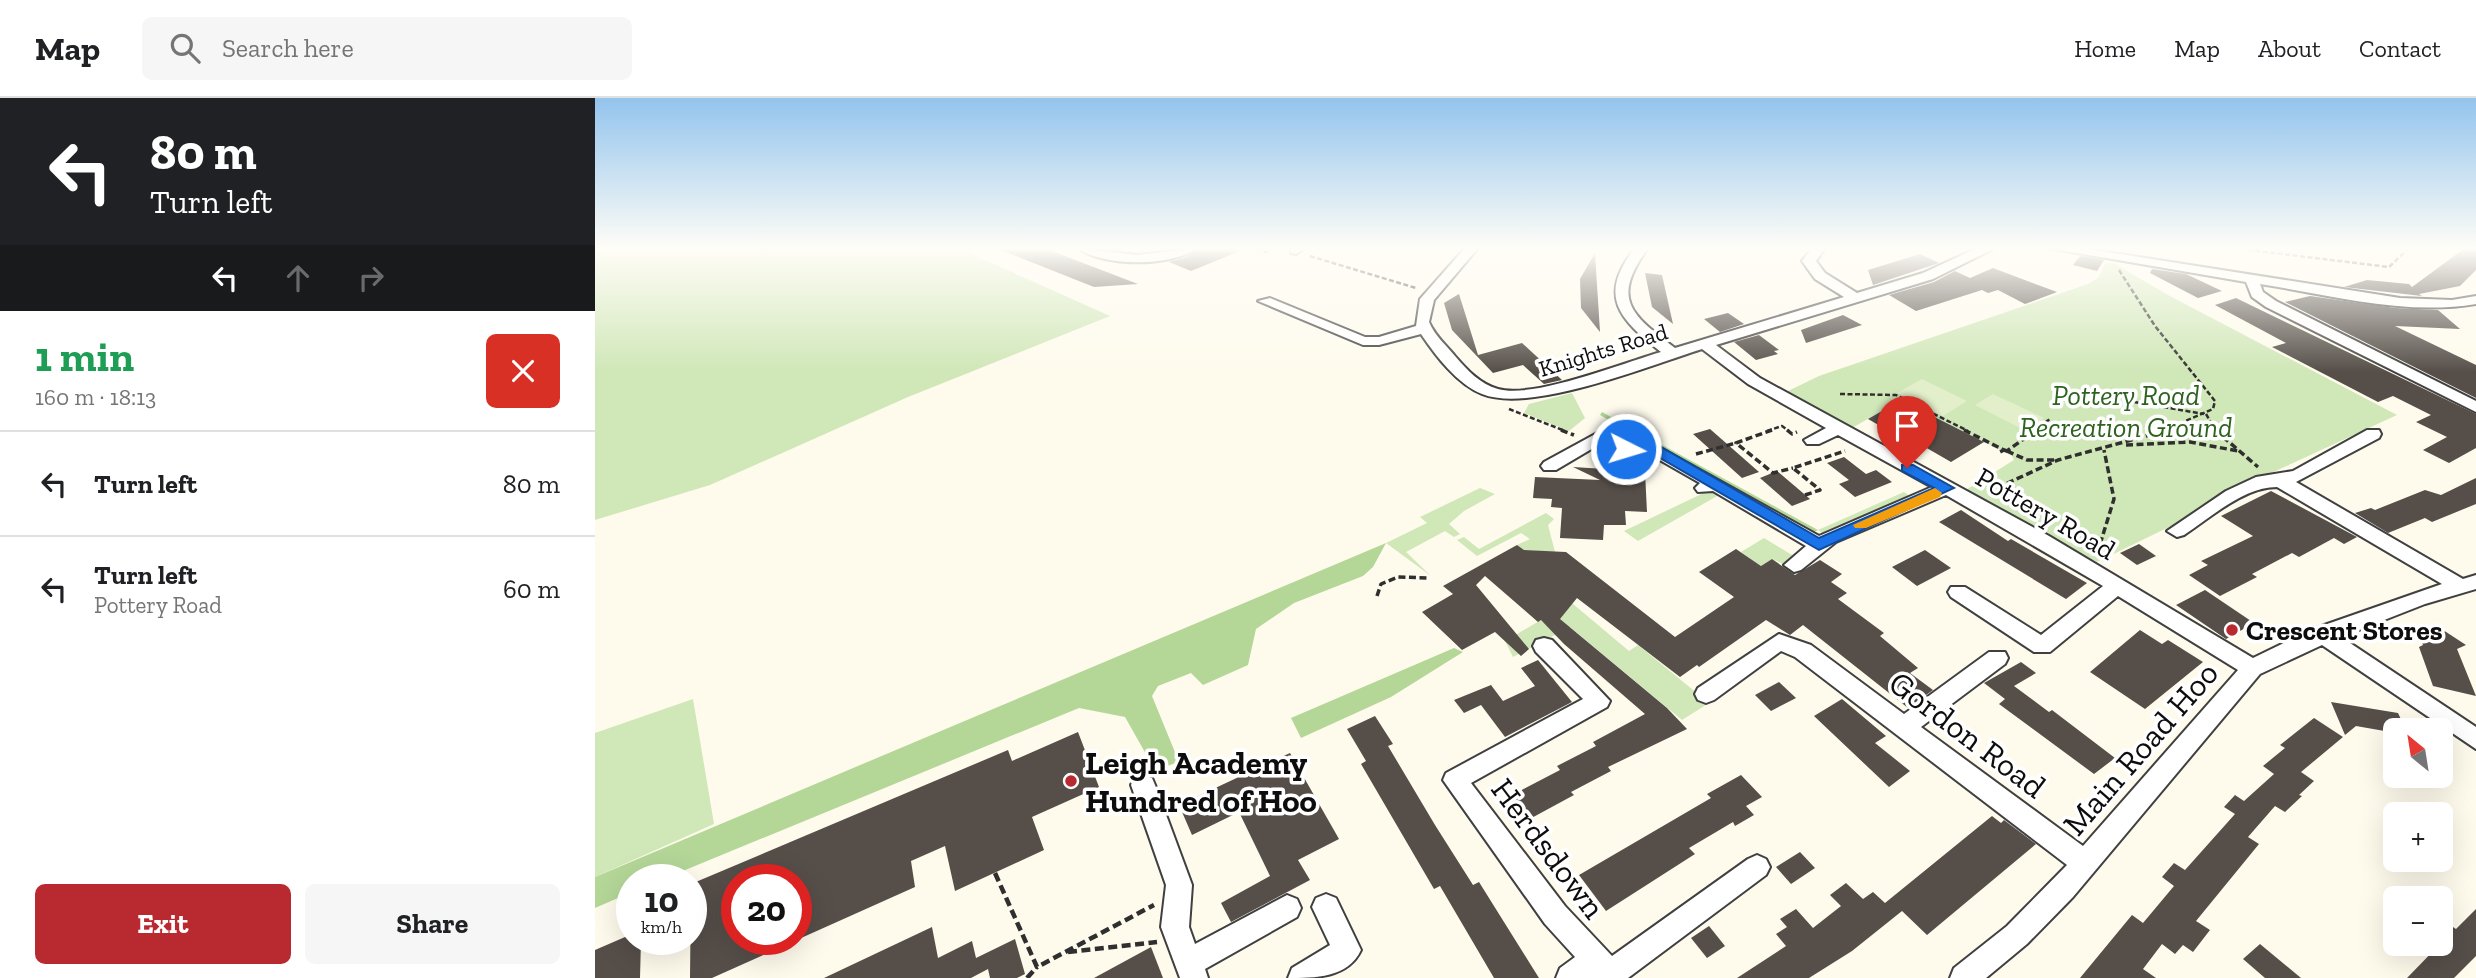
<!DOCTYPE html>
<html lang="en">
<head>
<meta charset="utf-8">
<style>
	:root { --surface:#fff; --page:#f6f6f6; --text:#202124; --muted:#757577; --line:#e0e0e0; --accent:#b82a30 }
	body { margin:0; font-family:"Zilla Slab",serif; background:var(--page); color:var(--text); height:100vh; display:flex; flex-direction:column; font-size:26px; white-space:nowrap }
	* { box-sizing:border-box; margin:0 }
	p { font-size:23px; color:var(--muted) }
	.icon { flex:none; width:38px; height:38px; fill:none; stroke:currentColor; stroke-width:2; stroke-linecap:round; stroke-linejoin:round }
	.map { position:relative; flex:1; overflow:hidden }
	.panel { display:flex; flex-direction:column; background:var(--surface); width:595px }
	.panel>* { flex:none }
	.guide { background:#202124; color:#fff; overflow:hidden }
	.needle { width:46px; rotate:330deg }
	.controls { position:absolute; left:1788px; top:620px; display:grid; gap:14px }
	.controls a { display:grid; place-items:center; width:70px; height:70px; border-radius:10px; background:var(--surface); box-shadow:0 7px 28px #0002; font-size:35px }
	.speed { position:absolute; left:21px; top:766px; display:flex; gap:14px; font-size:35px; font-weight:700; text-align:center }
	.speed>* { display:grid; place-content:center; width:91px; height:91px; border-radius:50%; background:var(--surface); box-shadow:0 7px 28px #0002; line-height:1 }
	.speed small { font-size:18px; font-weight:400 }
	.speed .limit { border:10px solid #d22; background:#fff; color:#111 }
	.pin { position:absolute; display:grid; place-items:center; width:60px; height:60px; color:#fff; margin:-72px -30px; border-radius:50% 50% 50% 0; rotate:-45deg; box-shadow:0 0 7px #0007 }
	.pin .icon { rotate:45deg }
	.me { position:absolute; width:77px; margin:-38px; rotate:95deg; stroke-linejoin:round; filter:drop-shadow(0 0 5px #0008) }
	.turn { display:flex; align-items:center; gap:24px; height:147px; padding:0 35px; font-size:32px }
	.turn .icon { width:91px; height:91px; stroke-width:2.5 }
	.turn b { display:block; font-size:49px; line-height:60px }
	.lanes { display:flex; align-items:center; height:66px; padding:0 35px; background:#0003; justify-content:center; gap:35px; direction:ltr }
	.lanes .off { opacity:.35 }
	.round { display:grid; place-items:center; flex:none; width:74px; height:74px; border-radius:10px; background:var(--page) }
	.overview { display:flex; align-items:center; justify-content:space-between; height:119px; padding:0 35px }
	h1 { font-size:42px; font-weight:700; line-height:52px; color:#1e9e55 }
	.action { display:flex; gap:14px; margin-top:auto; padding:14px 35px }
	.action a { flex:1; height:80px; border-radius:10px; background:var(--accent); color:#fff; font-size:28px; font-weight:700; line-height:80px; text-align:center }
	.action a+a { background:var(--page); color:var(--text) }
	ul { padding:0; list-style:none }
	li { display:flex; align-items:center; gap:21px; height:105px; padding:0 35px; border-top:2px solid var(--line) }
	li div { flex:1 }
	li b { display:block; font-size:26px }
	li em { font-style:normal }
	header { display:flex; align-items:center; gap:42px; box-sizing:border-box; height:98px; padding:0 35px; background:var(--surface); border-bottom:2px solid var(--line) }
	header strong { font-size:33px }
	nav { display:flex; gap:38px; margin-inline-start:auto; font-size:24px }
	.search { width:490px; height:63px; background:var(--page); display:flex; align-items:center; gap:18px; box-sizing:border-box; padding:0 24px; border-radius:10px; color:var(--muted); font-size:26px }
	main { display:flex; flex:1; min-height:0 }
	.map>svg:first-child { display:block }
</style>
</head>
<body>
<header>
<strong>Map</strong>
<div class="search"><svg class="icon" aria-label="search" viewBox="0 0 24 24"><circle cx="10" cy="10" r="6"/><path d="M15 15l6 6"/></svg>Search here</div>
<nav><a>Home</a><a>Map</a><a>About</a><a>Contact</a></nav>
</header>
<main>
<section class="panel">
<div class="guide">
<div class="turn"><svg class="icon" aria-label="left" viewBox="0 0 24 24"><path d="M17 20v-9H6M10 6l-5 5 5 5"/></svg><div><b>80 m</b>Turn left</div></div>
<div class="lanes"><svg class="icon" aria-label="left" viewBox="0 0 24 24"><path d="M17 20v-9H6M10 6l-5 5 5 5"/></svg><svg class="icon off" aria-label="ahead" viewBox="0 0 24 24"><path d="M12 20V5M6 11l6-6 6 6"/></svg><svg class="icon off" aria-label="right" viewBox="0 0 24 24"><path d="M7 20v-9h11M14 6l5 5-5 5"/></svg></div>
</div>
<div class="overview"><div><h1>1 min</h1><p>160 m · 18:13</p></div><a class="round" style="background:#d93025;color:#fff"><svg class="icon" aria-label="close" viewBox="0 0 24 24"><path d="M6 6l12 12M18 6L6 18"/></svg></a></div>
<ul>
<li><svg class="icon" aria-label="left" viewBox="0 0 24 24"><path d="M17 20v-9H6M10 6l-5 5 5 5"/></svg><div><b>Turn left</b></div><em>80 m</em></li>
<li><svg class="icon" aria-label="left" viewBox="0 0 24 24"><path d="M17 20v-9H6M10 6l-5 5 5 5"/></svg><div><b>Turn left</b><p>Pottery Road</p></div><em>60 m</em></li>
</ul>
<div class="action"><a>Exit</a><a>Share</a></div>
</section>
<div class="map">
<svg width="1881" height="880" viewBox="0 0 1881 880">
	<rect width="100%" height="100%" fill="#fefbed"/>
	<!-- green -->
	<g fill="#d0e7b8">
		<polygon points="0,150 363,150 515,218 313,299 115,387 0,422"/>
		<polygon points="1511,165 1520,166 1573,197 1802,317 1659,383 1605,414 1502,464 1369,393 1419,362 1417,358 1306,302 1257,330 1191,294 1224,278 1493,186 1503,180"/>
		<polygon points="977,295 990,320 974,333 929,315 934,306"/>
		<polygon points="885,390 900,396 869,413 854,426 865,436 859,439 850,433 811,454 836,478 791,445 832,425 825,419"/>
		<polygon points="1119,390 1145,403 1140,406 1124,397 1043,443 1029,433"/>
		<polygon points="1309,394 1320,402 1230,437 1223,432"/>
		<polygon points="951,415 959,421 953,427 960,454 929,452 922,447 935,441 926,435 882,458 862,442 869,439 884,451"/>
		<polygon points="1169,440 1202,460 1197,470 1177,461 1166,468 1146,454"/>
		<polygon points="971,500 1034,553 1043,547 1114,605 1087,622 975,529 918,559 910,543 946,522 949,525"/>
		<polygon points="98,601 119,726 0,779 0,635"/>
	</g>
	<!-- forest -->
	<g fill="#b4d798">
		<polygon points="1007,314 1223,432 1215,436 1005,317"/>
		<polygon points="791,445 778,469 768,478 699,505 661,531 653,567 608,587 596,575 563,588 557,598 584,664 560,672 530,619 484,610 66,782 37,782 37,794 0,810 0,779"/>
		<polygon points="859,550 868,554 796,599 706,640 696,620"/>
	</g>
	<!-- pitch -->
	<g fill="#e2efca">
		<polygon points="1327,281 1372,303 1348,318 1302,295"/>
		<polygon points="1398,296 1449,320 1431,333 1380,307"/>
	</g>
	<!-- building -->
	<g fill="#554e49" fill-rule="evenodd">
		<polygon points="401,150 449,150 543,186 499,189"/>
		<polygon points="604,150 649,150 650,151 596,173 574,164 592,159"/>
		<polygon points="1870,150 1881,150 1881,172 1865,188 1824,196 1827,198 1749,189 1772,182 1814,186 1817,189"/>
		<polygon points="1000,155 1005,234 986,210 985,181"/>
		<polygon points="1325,156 1344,165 1278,187 1273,172"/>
		<polygon points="1485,158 1509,162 1502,173 1478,167"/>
		<polygon points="1398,170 1462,194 1430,206 1403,192 1393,195 1387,192 1321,213 1294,197 1339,184 1360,173 1375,180"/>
		<polygon points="1557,171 1591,176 1627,193 1603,200 1555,175"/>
		<polygon points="1050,175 1067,177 1078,226 1057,209"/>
		<polygon points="864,196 883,257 927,245 967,282 949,286 928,267 898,275 857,232 849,205"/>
		<polygon points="1715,198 1800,210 1843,212 1865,231 1800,228 1881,267 1881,300 1690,204"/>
		<polygon points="1641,200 1881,316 1881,350 1854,365 1828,352 1852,339 1821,324 1836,317 1798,298 1783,304 1677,249 1691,245 1620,207"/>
		<polygon points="1133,215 1149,226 1125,234 1109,221"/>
		<polygon points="1248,217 1267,227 1211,245 1206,232"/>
		<polygon points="1164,237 1184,252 1179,253 1183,256 1161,262 1139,244"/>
		<polygon points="1306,302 1389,344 1356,364 1304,334 1294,333 1273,321"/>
		<polygon points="1115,331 1164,374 1147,380 1098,336"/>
		<polygon points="1011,359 1030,360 1030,373 1050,374 1052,414 1030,413 1031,427 1009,427 1008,442 965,440 967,410 956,409 957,401 938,400 940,379 1005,382 978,369 1010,371"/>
		<polygon points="1249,359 1271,376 1281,372 1297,384 1260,399 1244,386 1254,382 1232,365"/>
		<polygon points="1182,373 1215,401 1197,408 1165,380"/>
		<polygon points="1881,380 1881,406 1837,424 1830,420 1793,435 1760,415 1776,410 1780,412 1830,392 1846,397"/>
		<polygon points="1676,393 1762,439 1749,446 1739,440 1704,459 1697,455 1657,476 1662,479 1625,498 1594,477 1613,467 1606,463 1658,438 1626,418"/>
		<polygon points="1366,412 1413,443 1416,441 1492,485 1471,501 1344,424"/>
		<polygon points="1544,446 1561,458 1542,467 1525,455"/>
		<polygon points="922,447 929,452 971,454 1080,539 1139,499 1104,474 1141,451 1166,468 1177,461 1200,477 1225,462 1247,476 1236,484 1252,495 1243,501 1289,535 1285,538 1323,570 1315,575 1338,592 1313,610 1208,527 1195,537 1171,522 1104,569 1102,567 1085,579 982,500 965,521 1072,610 1092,631 1013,669 1016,673 976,694 979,697 931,723 913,699 965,672 962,668 1001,648 998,644 1050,616 969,546 946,522 943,524 890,478 881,487 934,551 926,558 900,534 867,552 827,514 858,496 848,488"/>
		<polygon points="1330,452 1356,470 1322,488 1297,469"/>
		<polygon points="1610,492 1659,525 1631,541 1581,507"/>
		<polygon points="1845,530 1871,547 1862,551 1881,598 1838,588 1824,549 1828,547 1825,539"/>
		<polygon points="1545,532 1567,546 1573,542 1608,564 1550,611 1495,574"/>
		<polygon points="943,562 977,604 910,639 886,607 869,615 859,602 896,587 908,603 940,588 926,570"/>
		<polygon points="1426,564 1441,575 1419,588 1454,614 1457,612 1520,660 1499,676 1404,606 1410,601 1389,585"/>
		<polygon points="1184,584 1201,600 1176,613 1160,597"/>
		<polygon points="1247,601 1291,638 1280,645 1315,673 1294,689 1219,618"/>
		<polygon points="1736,604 1803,615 1811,632 1801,632 1801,635 1761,628 1750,637"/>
		<polygon points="780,618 798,646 793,648 840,727 878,787 884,784 944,880 899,880 845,788 839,791 766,666 771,663 752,631"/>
		<polygon points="1719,620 1748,639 1706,674 1719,683 1704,697 1707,698 1690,714 1680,708 1653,739 1664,746 1601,823 1615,832 1598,854 1588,847 1580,856 1567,846 1548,871 1561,880 1485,880 1537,817 1548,825 1579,788 1567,779 1579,765 1590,772 1640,716 1629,709 1640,697 1649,703 1679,676 1668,668 1690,650 1685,647"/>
		<path d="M483 634 504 689 437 719 449 752 360 793 350 748 316 763 320 789 117 880H95L96 786 413 652 417 663ZM142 782H201V842H142Z"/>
		<polygon points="695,655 744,741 703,762 715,782 636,824 626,805 675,778 644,714 597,737 584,707"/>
		<polygon points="1146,677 1167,699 1151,708 1159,717 1140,728 1138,724 1094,750 1100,756 1011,813 984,777 1116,700 1112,696"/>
		<polygon points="1397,718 1406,725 1409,722 1441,746 1332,837 1307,813 1257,853 1214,880 1142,880 1191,848 1181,836 1192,829 1185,821 1201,811 1218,830 1246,808 1235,797 1251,785 1268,801 1278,794 1290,805"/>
		<polygon points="1205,754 1220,770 1196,786 1181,769"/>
		<polygon points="1881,811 1881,858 1859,880 1812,880 1846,845 1846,821 1861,831"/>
		<polygon points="1114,828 1130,848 1112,860 1096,840"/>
		<polygon points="337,829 343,860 377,843 381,860 420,841 430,876 422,880 395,880 393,871 376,880 229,880"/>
		<polygon points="37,836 37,842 46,842 45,880 0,880 0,852"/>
		<polygon points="1665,846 1706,880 1670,880 1648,861"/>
		<polygon points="556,849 568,880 499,880"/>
	</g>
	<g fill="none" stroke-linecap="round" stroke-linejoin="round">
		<!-- minor casing -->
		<g stroke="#404040" stroke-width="4">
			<g id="minor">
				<path d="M483 150 542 157 602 150C577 169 508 169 483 150Z"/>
				<polygon points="696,150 710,150 701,156 696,155"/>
				<path d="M870 150H883L839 202 834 224C840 238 851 247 860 258 872 272 885 286 903 291 938 301 1028 265 1066 254 1024 221 1002 198 1040 150H1053C1016 201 1035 216 1080 250L1249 199 1220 181 1207 163 1217 150H1230L1221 163 1230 175 1262 195 1328 175 1382 150H1400L1338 181 1121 247 1165 280 1454 438 1658 560 1718 531 1847 486 1682 389C1649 389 1616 419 1589 437L1582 439 1572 433 1631 393 1661 379 1698 373 1772 332H1784L1786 336 1784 340 1701 384 1868 481 1881 477V491L1830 506 1746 539 1881 629V651L1727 547 1665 576 1478 799 1432 846 1391 880H1355L1359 870 1412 828 1472 767 1200 559 1186 553 1119 602 1111 605 1103 602 1100 596 1103 590 1184 536 1216 547 1309 616 1394 554H1410L1413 560 1410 566 1326 629 1488 748 1643 572 1523 498 1455 554H1439L1356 499 1353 494 1356 489H1370L1446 537 1508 488 1351 397 1241 444 1206 472 1199 474 1189 467 1211 448 1118 393 1103 394 1100 390 1105 385 1056 357 1030 356 1005 346 961 372H949L946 368 949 364 1004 334 1033 346 1060 347 1224 438 1337 389 1243 337 1224 346H1212L1209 342 1231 330 1153 286 1107 251C1056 267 936 316 887 296 862 286 841 258 826 236L784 247H768L663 203 675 200 770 239H784L821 228 825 201Z"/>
				<path d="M1453 150H1487L1805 200 1857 202 1881 198V206C1810 218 1735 197 1665 186L1668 194 1681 203 1881 303V314L1671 209 1657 199 1651 184Z"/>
				<polygon points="949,540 957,542 1015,603 1012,609 876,685 970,808 1017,858 1153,761 1162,757 1171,761 1175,769 1171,777 1033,880 961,880 965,870 980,859 950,826 848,682 851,675 988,601 941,554 938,548 941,542"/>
				<polygon points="548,677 557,680 560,687 597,787 594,829 600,846 692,797 702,801 706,810 702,819 610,871 613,880 585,880 566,829 571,787 536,687 539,680"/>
				<path d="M731 796 741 800 766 852C753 880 720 880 693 880L697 870 735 847 717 809 721 800Z"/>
			</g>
		</g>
		<!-- path-far2 -->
		<g stroke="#2f2f2f" stroke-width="2.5" stroke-dasharray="5 2.5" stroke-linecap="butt">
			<polyline points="662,150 670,154 679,150"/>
			<polyline points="1638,150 1794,169 1814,150"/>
			<polyline points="715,158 821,190"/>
			<polyline points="1524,172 1560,228 1620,303 1618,311 1567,333"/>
			<polyline points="1245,296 1301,297 1373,333"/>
			<polyline points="1533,309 1539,304 1609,316"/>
			<polyline points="914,311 970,333"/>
			<polyline points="1611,316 1621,333"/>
			<polyline points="1172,333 1187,328 1194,333"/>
			<polyline points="1438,333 1455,321"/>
		</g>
		<!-- path-far1 -->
		<g stroke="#2f2f2f" stroke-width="3.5" stroke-dasharray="7 3.5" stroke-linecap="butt">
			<polyline points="966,332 979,337"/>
			<polyline points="1177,332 1141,345 1178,375 1198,370"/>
			<polyline points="1192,332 1197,336 1202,334"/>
			<polyline points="1369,332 1409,352 1403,355"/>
			<polyline points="1620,332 1663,369"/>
			<polyline points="1531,347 1595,344 1643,353"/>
			<polyline points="1409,352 1412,353 1441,332"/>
			<polyline points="1412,353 1432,362 1460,362"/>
			<polyline points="1101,356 1141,345"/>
			<polyline points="1393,394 1463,362 1573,332"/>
			<polyline points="1210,397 1225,392 1198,370 1250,353"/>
			<polyline points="1502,456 1519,401 1509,352"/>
			<polyline points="782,498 786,486 803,479 833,480"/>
		</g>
		<!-- path -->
		<g stroke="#2f2f2f" stroke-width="4.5" stroke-dasharray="9 4.5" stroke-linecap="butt">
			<polyline points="400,775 442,869 559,807"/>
			<polyline points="473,854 562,844"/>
			<polyline points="432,880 442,869"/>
		</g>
		<!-- minor -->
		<use href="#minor" fill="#fff" fill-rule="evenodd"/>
	</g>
	<!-- sky -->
	<linearGradient id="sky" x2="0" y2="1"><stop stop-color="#93c4ed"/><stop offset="0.55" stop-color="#fffdf7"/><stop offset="1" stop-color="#fffdf7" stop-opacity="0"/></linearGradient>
	<rect width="1881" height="274" fill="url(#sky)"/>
	<!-- route -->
	<polygon fill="#1a73e8" stroke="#114b97" stroke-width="2" points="1031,347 1066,349 1224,440 1339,390 1307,373 1307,367 1318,367 1359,390 1224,452 1058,356 1026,354 1026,348"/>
	<!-- slow -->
	<polygon fill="#f59e0b" points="1340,390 1347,395 1345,399 1271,430 1260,430 1258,427"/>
	<!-- markers -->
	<g fill="#b82a30" stroke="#fff" stroke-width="2.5">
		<circle cx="1637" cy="532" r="7"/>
		<circle cx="476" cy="683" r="7"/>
	</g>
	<g text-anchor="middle" stroke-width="7" stroke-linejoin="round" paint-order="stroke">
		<!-- far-street labels -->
		<g font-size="23" fill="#0d0d0d" stroke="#fff">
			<text transform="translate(1008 252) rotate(-17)" y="8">Knights Road</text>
		</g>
		<!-- park labels -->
		<g font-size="28" font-style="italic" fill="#2d621f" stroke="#fff">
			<text x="1531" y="307">Pottery Road<tspan x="1531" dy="32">Recreation Ground</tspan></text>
		</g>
		<!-- street labels -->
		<g font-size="28" fill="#0d0d0d" stroke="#fff">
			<text transform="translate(1451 415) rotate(30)" y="10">Pottery Road</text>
		</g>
		<!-- poi labels -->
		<g font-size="28" font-weight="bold" fill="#0d0d0d" stroke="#fff" text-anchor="start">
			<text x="1651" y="542">Crescent Stores</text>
		</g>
		<!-- near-street labels -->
		<g font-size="33" fill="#0d0d0d" stroke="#fff">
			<text transform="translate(1373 636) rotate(37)" y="12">Gordon Road</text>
			<text transform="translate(1545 650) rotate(-49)" y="12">Main Road Hoo</text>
			<text transform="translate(954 750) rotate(53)" y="12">Herdsdown</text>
		</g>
		<!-- near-poi labels -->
		<g font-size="33" font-weight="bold" fill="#0d0d0d" stroke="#fff" text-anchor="start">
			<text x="490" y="676">Leigh Academy<tspan x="490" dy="38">Hundred of Hoo</tspan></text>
		</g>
	</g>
</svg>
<div class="controls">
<a><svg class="needle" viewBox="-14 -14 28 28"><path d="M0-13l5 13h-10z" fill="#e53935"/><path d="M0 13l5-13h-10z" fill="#757577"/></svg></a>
<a>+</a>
<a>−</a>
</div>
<div class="speed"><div>10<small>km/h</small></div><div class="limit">20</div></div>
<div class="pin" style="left:1312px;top:370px;background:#d93025"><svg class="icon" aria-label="arrive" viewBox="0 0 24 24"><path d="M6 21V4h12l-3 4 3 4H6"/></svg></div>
<svg class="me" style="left:1031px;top:351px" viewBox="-20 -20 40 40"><circle r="17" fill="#1a73e8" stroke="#fff" stroke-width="3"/><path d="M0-11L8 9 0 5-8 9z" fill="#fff"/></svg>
</div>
</main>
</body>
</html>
